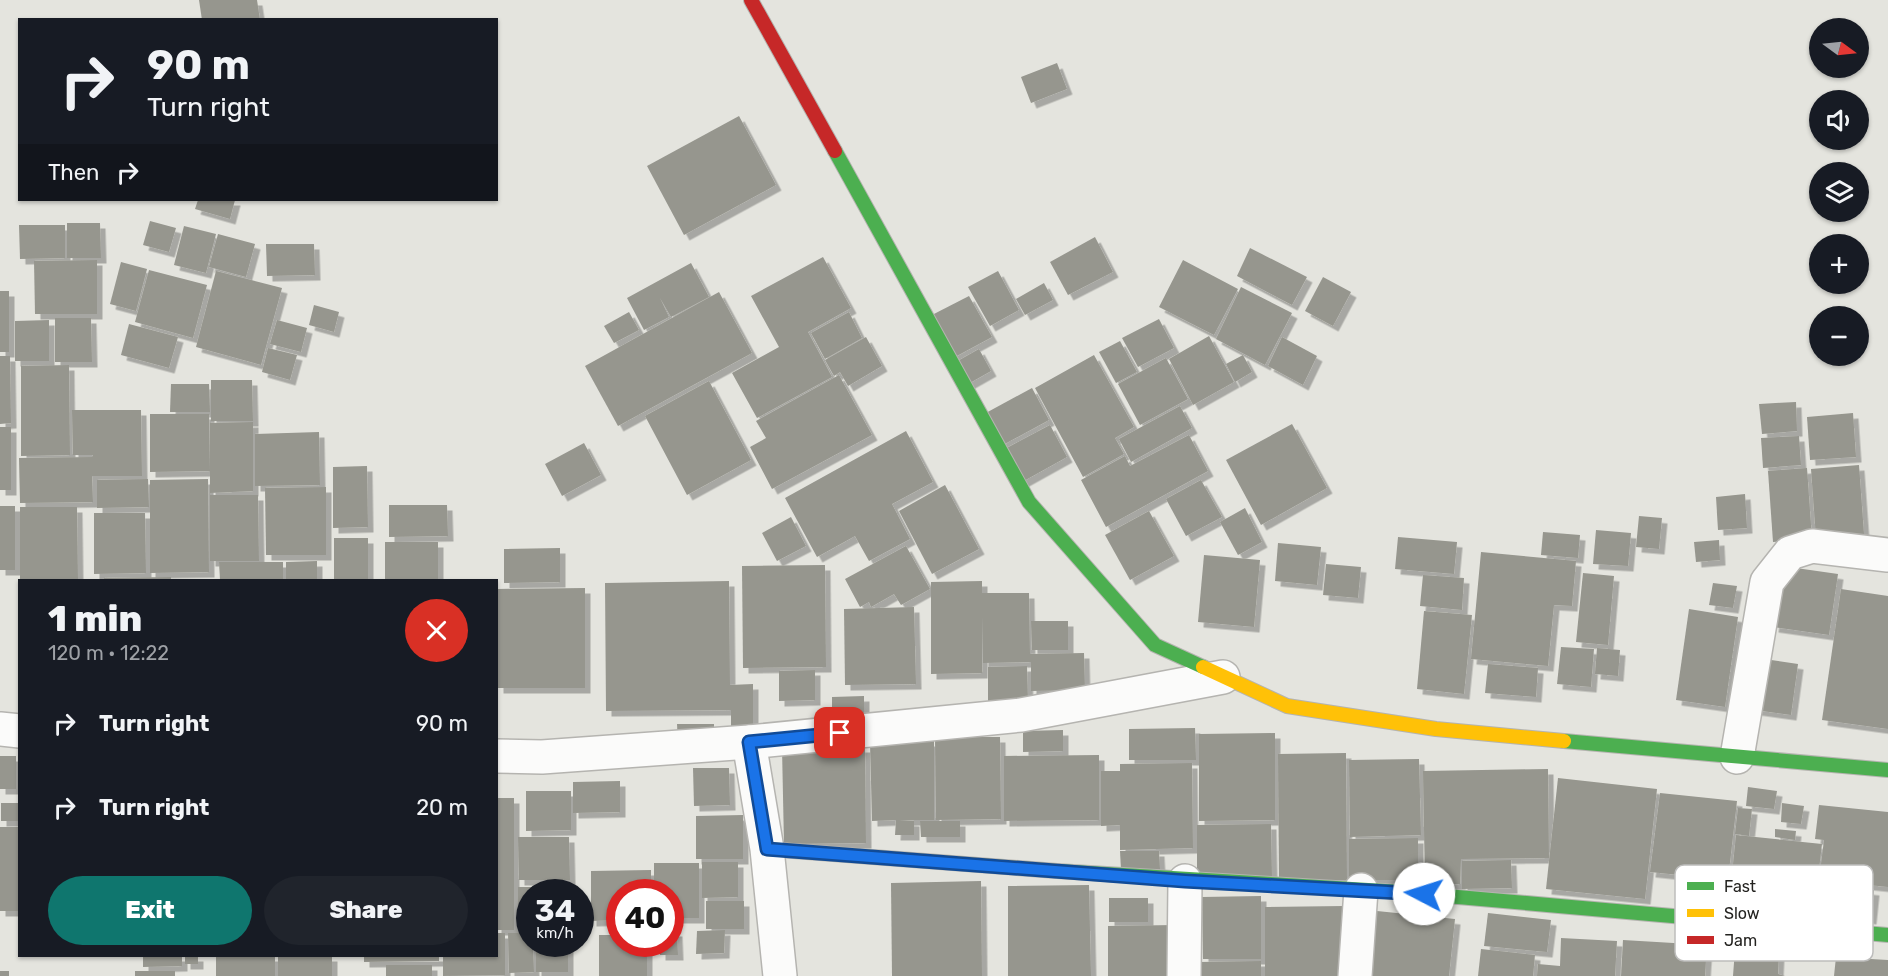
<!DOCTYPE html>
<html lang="en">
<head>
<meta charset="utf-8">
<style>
	:root { --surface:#171b24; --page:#20242c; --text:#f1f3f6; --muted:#9ea1a6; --accent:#0f766e }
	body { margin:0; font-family:Rubik,sans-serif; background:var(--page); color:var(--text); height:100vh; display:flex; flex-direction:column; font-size:22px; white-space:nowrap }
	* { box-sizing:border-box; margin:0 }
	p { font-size:20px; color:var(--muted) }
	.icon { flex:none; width:33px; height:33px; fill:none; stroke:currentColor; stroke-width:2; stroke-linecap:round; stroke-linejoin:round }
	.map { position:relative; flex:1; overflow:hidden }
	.details { position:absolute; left:18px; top:579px; width:480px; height:378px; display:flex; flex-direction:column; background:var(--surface); border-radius:0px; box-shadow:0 2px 4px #0004 }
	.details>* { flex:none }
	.banner { position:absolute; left:18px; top:18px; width:480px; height:183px; border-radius:0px; box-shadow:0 2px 4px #0004; background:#171b24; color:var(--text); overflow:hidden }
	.needle { width:39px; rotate:105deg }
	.tools { position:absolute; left:1809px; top:18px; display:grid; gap:12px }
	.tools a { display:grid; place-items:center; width:60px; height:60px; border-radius:50%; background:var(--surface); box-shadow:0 2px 4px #0004; font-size:30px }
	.speed { position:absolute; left:516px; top:879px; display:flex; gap:12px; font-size:30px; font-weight:700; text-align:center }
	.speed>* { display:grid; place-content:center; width:78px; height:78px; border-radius:50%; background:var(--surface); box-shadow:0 2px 4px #0004; line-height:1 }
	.speed small { font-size:15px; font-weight:400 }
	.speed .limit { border:9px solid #d22; background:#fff; color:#111 }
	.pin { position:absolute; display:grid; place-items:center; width:51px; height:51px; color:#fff; margin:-26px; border-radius:12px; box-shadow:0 3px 9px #0006 }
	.me { position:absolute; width:66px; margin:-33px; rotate:275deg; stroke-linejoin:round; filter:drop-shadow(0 0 4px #0008) }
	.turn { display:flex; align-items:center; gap:21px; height:126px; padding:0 30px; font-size:27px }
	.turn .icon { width:78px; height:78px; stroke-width:2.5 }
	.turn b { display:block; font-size:42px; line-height:51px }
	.then { display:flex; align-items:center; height:57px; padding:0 30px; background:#0003; gap:12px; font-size:22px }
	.round { display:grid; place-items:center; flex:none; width:63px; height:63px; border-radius:32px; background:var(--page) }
	.summary { display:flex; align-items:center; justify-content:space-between; height:102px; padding:0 30px }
	h1 { font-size:36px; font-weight:800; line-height:45px }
	.cta { display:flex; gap:12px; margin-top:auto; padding:12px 30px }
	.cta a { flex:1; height:69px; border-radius:36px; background:var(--accent); color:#fff; font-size:24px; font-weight:800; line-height:69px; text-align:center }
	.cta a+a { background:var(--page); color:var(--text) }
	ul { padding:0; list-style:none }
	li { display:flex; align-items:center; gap:18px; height:84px; padding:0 30px }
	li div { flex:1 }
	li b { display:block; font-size:22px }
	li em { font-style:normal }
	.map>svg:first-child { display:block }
</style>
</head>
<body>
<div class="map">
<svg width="1888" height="976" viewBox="0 0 1888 976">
	<defs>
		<filter id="shadow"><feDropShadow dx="5.5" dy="5.5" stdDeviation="0" flood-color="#0004"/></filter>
	</defs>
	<rect width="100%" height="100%" fill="#e4e4de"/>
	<!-- building -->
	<g fill="#96968e" filter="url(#shadow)">
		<polygon points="199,0 257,0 260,20 202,20"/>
		<polygon points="1057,63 1067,89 1031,103 1021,77"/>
		<polygon points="739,116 776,185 684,235 647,166"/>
		<polygon points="198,200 235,200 230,219 195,209"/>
		<polygon points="150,221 176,228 169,252 143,245"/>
		<polygon points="67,223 100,223 101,258 67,258"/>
		<polygon points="19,225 65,225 65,258 20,259"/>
		<polygon points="184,226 216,234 206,273 174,265"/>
		<polygon points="218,234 255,244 246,277 209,267"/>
		<polygon points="1095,237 1113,272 1068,295 1050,262"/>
		<polygon points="266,244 314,244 315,275 267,276"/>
		<polygon points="1250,248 1307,277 1292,305 1237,276"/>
		<polygon points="823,257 851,308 808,332 832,377 757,418 732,373 779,347 751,296"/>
		<polygon points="97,260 97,314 35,314 34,261"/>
		<polygon points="1183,260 1238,289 1214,335 1159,307"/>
		<polygon points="121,262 147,269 136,311 110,304"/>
		<polygon points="691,263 709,297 671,317 660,298 669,317 644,330 627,298"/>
		<polygon points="149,270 207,285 193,338 135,322"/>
		<polygon points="216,271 282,288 261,365 196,347"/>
		<polygon points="998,271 1019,310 990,326 968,287"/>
		<polygon points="1323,277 1351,292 1333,326 1305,311"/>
		<polygon points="1044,283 1053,300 1025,315 1016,299"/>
		<polygon points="1241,287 1292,313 1265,365 1216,339"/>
		<rect x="0" y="291" width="9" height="61"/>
		<polygon points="719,292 752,353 618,426 585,366"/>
		<polygon points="969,296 992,337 953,358 930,316"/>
		<polygon points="314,305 339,312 334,332 309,325"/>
		<polygon points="629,312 639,330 614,343 604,326"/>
		<polygon points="849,312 862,338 825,359 811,333"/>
		<polygon points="55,318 91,318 92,362 55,362"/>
		<polygon points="1159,319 1174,348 1138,367 1122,338"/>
		<polygon points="49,320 49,361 15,361 15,321"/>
		<polygon points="277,320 307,328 301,352 270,344"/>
		<polygon points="129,324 178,337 169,368 121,355"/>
		<polygon points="1209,336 1234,382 1193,405 1169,359"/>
		<polygon points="866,337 882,366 848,386 840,372 834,376 825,360"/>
		<polygon points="1282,337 1317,356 1303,385 1268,366"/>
		<polygon points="1120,341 1137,372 1116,383 1099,352"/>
		<polygon points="268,348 297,355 290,380 262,372"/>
		<polygon points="979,349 991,371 968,384 956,362"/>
		<polygon points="1094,355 1134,427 1115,438 1124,454 1083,477 1035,388"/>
		<polygon points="1243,355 1252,372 1235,382 1226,364"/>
		<polygon points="0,356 10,356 11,423 0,424"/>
		<polygon points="1166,358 1188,399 1140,425 1118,384"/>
		<polygon points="69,365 70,455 21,456 21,366"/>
		<polygon points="839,375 872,435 772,489 750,447 766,438 756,421"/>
		<polygon points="211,380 252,380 253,421 211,421"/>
		<polygon points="709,381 751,460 687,495 645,416"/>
		<polygon points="171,384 209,384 210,412 170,412"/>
		<polygon points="1032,388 1049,420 1001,446 984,414"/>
		<polygon points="1796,402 1797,431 1762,434 1759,404"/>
		<polygon points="1180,406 1192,428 1131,462 1119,439"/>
		<polygon points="72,410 141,410 142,476 92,476 93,502 20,503 19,458 92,457 93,455 73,455"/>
		<polygon points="1853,413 1856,457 1810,460 1807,417"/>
		<polygon points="150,414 209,414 210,471 150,472"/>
		<polygon points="253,422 253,491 210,493 210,423"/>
		<polygon points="1292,424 1327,488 1261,525 1226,460"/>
		<polygon points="1050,425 1067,457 1022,482 1005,449"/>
		<rect x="0" y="427" width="11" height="63"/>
		<polygon points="906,431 933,482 892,504 910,539 869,561 855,536 817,557 785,498"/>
		<polygon points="319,432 320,485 255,486 255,434"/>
		<polygon points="1189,435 1208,471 1106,527 1081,480 1125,456 1130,466"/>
		<polygon points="1799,436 1801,465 1763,468 1761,438"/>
		<polygon points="584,443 601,475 562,496 545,464"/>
		<polygon points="1859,465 1864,534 1816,538 1811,469"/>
		<polygon points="367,466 368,527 333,528 333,467"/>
		<polygon points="1807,468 1812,539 1773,542 1768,471"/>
		<polygon points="148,479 149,507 97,508 97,480"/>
		<polygon points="208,479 209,572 150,573 150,480"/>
		<polygon points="1201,480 1222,517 1186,536 1166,499"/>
		<polygon points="945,485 979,549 932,574 899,511"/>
		<polygon points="326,487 326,555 266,555 265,488"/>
		<polygon points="1745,494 1747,528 1718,530 1716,497"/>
		<polygon points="210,495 258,495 259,561 210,561"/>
		<polygon points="389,505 447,505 448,536 389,537"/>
		<rect x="0" y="506" width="15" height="64"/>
		<polygon points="20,507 77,507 78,580 20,580"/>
		<polygon points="1245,508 1262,542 1238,555 1220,522"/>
		<polygon points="1149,511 1174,556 1130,580 1105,535"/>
		<polygon points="94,513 145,513 146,573 94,574"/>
		<polygon points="1639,516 1662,518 1659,549 1636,547"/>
		<polygon points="791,517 806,546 777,561 762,533"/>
		<polygon points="1596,530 1631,533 1628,566 1593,564"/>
		<polygon points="1543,532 1580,535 1578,558 1541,555"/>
		<polygon points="1398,537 1457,542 1454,574 1395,569"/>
		<rect x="334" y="538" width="34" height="41"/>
		<polygon points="1719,540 1720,560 1696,562 1694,542"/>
		<rect x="385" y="542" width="53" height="38"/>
		<polygon points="1278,543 1321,547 1317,585 1275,581"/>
		<polygon points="906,546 930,589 901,605 894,594 871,607 869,602 860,607 845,579"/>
		<polygon points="560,548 560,582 504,583 504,549"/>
		<polygon points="1481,552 1576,561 1572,606 1554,605 1548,666 1471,659"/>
		<polygon points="1204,555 1260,560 1254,627 1198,622"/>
		<polygon points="317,561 317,580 286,580 286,562"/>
		<polygon points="219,562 283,562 283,580 220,580"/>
		<polygon points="1326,564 1361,567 1358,598 1323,595"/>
		<polygon points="825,565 826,667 743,668 742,566"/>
		<polygon points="1782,566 1838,574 1829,635 1773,627"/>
		<polygon points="1583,573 1614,576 1608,645 1576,642"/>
		<polygon points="1423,575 1464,578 1462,610 1420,606"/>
		<polygon points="171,577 171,580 104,580 104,578"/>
		<polygon points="729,581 730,685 753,684 753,726 731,726 731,710 606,711 605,583"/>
		<polygon points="982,581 982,593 1029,593 1030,654 1084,653 1085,690 1031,691 1031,662 983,663 983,616 982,673 931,674 931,582"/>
		<polygon points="1713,583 1737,586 1733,608 1709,605"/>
		<polygon points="585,588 585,688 498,688 497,589"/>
		<polygon points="1841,589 1888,596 1888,729 1822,720"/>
		<polygon points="914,607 916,684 845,685 844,609"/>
		<polygon points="1689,609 1738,617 1725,707 1676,700"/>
		<polygon points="1424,611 1472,615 1464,694 1417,689"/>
		<polygon points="1031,621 1068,621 1068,650 1032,650"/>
		<polygon points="1561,647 1594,649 1591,687 1557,684"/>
		<polygon points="1597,648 1620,650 1618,676 1595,674"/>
		<polygon points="1757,658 1798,664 1791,715 1748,709"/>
		<polygon points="1488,664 1538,668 1536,697 1485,693"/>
		<polygon points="1027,666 1028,701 988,701 988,667"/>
		<polygon points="815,670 815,700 779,701 779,671"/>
		<polygon points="864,696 864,723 832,723 832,697"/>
		<polygon points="677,724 714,724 714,743 678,743"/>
		<polygon points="1195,728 1196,760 1129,760 1129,729"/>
		<polygon points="1063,730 1063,751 1023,752 1023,731"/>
		<polygon points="1275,733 1275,820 1199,821 1199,734"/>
		<polygon points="935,737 1000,737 1001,819 936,820"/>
		<polygon points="934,741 934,820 899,820 914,821 914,835 895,835 896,820 872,821 870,742"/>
		<polygon points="865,747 866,843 784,844 782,748"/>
		<polygon points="1346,753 1347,880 1279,881 1278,754"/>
		<polygon points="1099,755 1099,820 1004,821 1004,756"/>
		<rect x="0" y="756" width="16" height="33"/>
		<polygon points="1419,759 1421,835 1350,837 1349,760"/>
		<polygon points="1192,763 1193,848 1120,850 1120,825 1101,826 1101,771 1120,771 1120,764"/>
		<polygon points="693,768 729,768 730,805 694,806"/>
		<polygon points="1548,769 1549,858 1461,859 1460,884 1425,885 1423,771"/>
		<polygon points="1558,778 1657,789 1645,899 1546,889"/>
		<polygon points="620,781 620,812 573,813 573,782"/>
		<polygon points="1748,787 1777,791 1774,809 1746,806"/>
		<polygon points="526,791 571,791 571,830 526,831"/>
		<polygon points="1660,793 1737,801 1728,880 1650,872"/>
		<rect x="496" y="798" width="18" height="132"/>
		<rect x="1" y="803" width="19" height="18"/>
		<polygon points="1782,803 1804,806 1801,824 1781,822"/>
		<polygon points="1819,805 1888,812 1888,887 1819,880 1824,840 1815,839"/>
		<polygon points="1738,808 1752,809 1749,836 1735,834"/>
		<polygon points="743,815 743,859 696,859 696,816"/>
		<polygon points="920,821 960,821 960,837 921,837"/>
		<polygon points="1271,824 1272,878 1197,878 1197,825"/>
		<rect x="0" y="827" width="20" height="84"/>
		<polygon points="1775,829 1796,831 1795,840 1775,837"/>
		<polygon points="1736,835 1822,844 1814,912 1729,903"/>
		<polygon points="518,837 569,837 570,880 519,880"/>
		<polygon points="1418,838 1418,880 1349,880 1349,839"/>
		<polygon points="1120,851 1159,851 1160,869 1121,870"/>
		<polygon points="1511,860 1512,888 1462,889 1462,861"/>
		<polygon points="702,862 738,862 738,897 702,898"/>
		<polygon points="654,863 699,863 699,918 670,918 670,892 654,892"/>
		<polygon points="651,870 651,892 620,892 620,920 591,921 591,871"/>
		<polygon points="981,881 982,976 892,976 891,883"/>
		<polygon points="1820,884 1874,890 1871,919 1817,913"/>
		<polygon points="1089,885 1091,976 1008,976 1008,886"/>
		<polygon points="518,887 569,887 569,892 530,892 530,930 518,930"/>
		<polygon points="1261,896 1261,959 1203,959 1202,897"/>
		<rect x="1109" y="898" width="39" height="24"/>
		<rect x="706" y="901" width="38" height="28"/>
		<polygon points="1344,906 1345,976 1265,976 1265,907"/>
		<polygon points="1377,911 1455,919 1449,976 1370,976"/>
		<polygon points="1488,913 1551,920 1547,952 1484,946"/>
		<polygon points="1175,925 1176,976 1108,976 1108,926"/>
		<polygon points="725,930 724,953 696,954 697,931"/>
		<polygon points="670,931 677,931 678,955 660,955 660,944 670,944"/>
		<polygon points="496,933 505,933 505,975 443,976 443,956 496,956"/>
		<polygon points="508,933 530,933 530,944 533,944 534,972 509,973"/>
		<polygon points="599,935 620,935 620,944 647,944 647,976 599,976"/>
		<polygon points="1561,938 1617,941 1615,976 1537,976 1538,964 1560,966"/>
		<polygon points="1623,940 1707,945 1705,976 1621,976"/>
		<rect x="536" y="944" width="32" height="28"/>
		<polygon points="1481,949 1535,955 1533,976 1478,976"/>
		<polygon points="1735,949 1779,952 1778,974 1785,976 1733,976"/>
		<polygon points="143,956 182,956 182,966 143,967"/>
		<rect x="185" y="956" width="13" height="8"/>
		<rect x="216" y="956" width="59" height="20"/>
		<rect x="278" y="956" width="54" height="20"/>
		<polygon points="364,956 439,956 439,961 364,962"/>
		<polygon points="1836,957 1888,960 1888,976 1834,976"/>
		<polygon points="1261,961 1261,976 1199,976 1199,962"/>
		<rect x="386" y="965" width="46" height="11"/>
		<rect x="0" y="971" width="9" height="5"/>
		<rect x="135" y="971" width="40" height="5"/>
	</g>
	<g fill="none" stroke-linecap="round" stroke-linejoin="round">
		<!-- street casing -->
		<g stroke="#b5b4b0" stroke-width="36">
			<g id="street">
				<polyline points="0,729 20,731"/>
				<polyline points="749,742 767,849 780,976"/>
				<polyline points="496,756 542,757 749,742 1021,715 1223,677"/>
				<polyline points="1737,757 1767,582 1790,553 1812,546 1888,555"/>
				<polyline points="1184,976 1185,881"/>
				<polyline points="1355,976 1361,890"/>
			</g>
		</g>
		<!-- fast casing -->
		<g stroke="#b5b4b0" stroke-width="16">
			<g id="fast">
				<polyline points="835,151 1029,502 1155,645 1203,667"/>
				<polyline points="1564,741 1888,770"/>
				<polyline points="1057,871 1401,892 1888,935"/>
			</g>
		</g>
		<!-- slow casing -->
		<g stroke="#b5b4b0" stroke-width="16">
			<g id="slow">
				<polyline points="1203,667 1287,706 1436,729 1564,741"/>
				<polyline points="767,849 1057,871"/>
			</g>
		</g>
		<!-- jam casing -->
		<g stroke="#b5b4b0" stroke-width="16">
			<polyline id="jam" points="751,0 835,151"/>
		</g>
		<!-- street -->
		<use href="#street" stroke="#fbfbfa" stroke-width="33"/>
		<!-- fast -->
		<use href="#fast" stroke="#4caf50" stroke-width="14"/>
		<!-- slow -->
		<use href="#slow" stroke="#ffc107" stroke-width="14"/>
		<!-- jam -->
		<use href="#jam" stroke="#c62828" stroke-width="14"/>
	</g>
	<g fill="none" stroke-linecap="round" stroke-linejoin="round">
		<!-- route casing -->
		<g stroke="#114b97" stroke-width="15">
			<polyline id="route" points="840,733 749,742 767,849 1185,881 1424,894"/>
		</g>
		<!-- route -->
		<use href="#route" stroke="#1a73e8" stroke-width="10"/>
	</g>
	<!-- legend -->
	<rect x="1675" y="865" width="198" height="96" rx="9" fill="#fff" stroke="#bdbdbc" stroke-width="1.5"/>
	<rect x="1687" y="882" width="27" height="8" fill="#4caf50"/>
	<rect x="1687" y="909" width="27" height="8" fill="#ffc107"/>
	<rect x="1687" y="936" width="27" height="8" fill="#c62828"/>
	<g font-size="16" fill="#23221f">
		<text x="1724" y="892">Fast</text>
		<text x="1724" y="919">Slow</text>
		<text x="1724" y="946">Jam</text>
	</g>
</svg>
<div class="tools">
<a><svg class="needle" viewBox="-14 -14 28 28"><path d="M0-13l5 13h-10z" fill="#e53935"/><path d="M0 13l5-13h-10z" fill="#9ea1a6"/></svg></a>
<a><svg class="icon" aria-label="sound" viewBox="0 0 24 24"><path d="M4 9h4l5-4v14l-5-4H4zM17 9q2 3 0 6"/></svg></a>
<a><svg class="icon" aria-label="layers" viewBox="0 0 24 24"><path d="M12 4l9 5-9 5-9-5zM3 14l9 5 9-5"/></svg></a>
<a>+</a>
<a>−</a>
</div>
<div class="speed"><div>34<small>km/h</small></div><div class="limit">40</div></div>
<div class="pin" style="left:840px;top:733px;background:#d93025"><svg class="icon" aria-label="arrive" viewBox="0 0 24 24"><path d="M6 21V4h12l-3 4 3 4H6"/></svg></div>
<svg class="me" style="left:1424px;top:894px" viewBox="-20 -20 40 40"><circle r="19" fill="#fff"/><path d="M0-13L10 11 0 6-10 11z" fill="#1a73e8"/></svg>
<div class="banner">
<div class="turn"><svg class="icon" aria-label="right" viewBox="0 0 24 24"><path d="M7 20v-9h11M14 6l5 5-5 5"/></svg><div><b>90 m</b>Turn right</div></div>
<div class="then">Then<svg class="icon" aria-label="right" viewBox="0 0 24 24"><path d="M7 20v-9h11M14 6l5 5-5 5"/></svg></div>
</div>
<section class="details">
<div class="summary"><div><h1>1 min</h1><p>120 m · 12:22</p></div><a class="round" style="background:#d93025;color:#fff"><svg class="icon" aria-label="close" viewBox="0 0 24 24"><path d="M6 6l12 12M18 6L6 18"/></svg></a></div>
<ul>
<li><svg class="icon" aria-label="right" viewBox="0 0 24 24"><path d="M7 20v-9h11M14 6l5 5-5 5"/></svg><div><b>Turn right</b></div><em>90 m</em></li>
<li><svg class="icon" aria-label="right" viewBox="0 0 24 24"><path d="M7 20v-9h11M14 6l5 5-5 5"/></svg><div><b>Turn right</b></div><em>20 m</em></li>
</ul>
<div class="cta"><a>Exit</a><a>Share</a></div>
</section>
</div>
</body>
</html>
